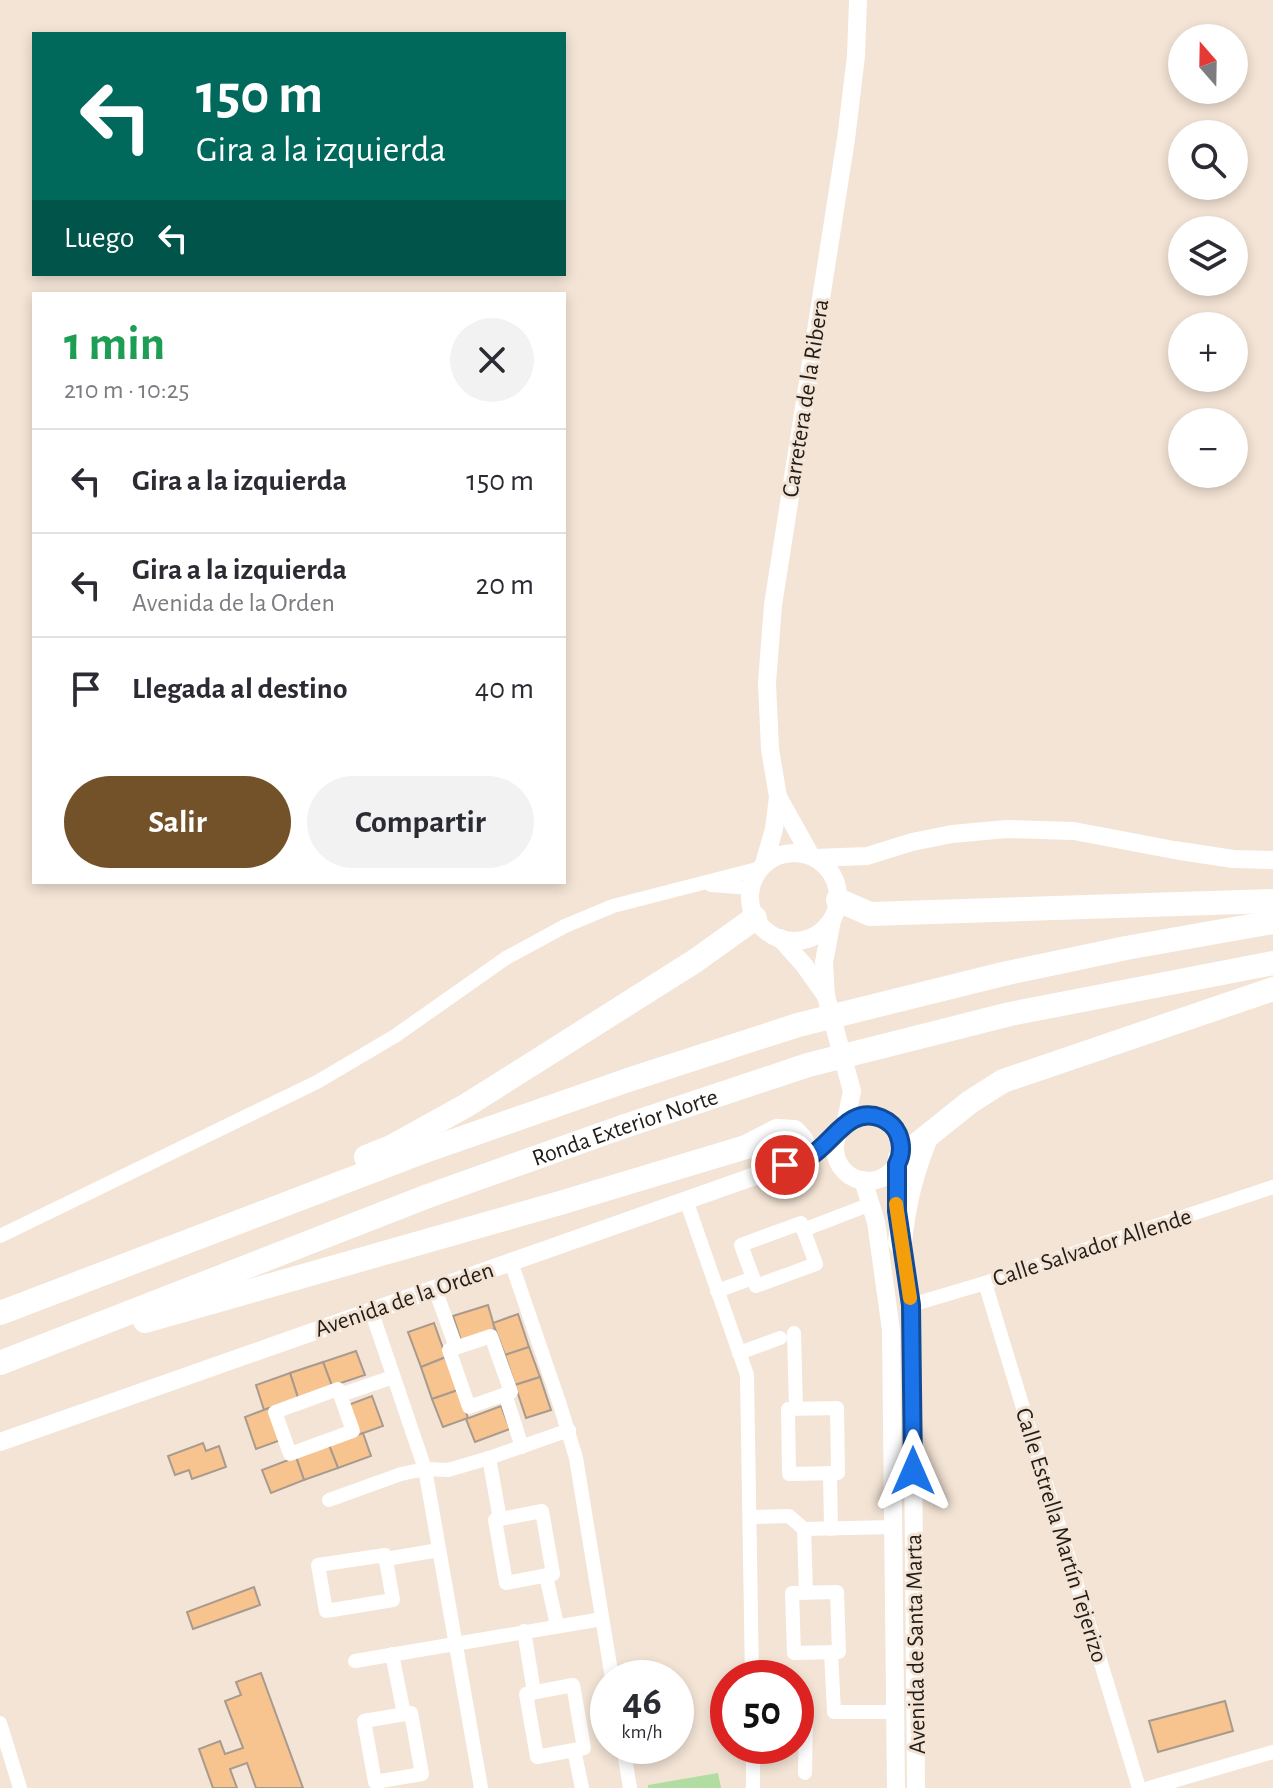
<!DOCTYPE html>
<html lang="es">
<head>
<meta charset="utf-8">
<style>
	:root { --surface:#fff; --page:#f2f2f3; --text:#2b2b33; --muted:#7c7c81; --line:#e1e1e2; --accent:#735129 }
	body { margin:0; font-family:"Alegreya Sans",sans-serif; background:var(--page); color:var(--text); height:100vh; display:flex; flex-direction:column; font-size:30px; white-space:nowrap }
	* { box-sizing:border-box; margin:0 }
	p { font-size:26px; color:var(--muted) }
	.icon { flex:none; width:44px; height:44px; fill:none; stroke:currentColor; stroke-width:2; stroke-linecap:round; stroke-linejoin:round }
	.map { position:relative; flex:1; overflow:hidden }
	.sheet { position:absolute; left:32px; top:292px; width:534px; height:592px; display:flex; flex-direction:column; background:var(--surface); border-radius:0px; box-shadow:0 4px 12px #0003 }
	.sheet>* { flex:none }
	.guide { position:absolute; left:32px; top:32px; width:534px; height:244px; border-radius:0px; box-shadow:0 4px 12px #0003; background:#00695c; color:#fff; overflow:hidden }
	.needle { width:52px; rotate:340deg }
	.controls { position:absolute; left:1168px; top:24px; display:grid; gap:16px }
	.controls a { display:grid; place-items:center; width:80px; height:80px; border-radius:50%; background:var(--surface); box-shadow:0 4px 12px #0003; font-size:40px }
	.speed { position:absolute; left:590px; top:1660px; display:flex; gap:16px; font-size:40px; font-weight:700; text-align:center }
	.speed>* { display:grid; place-content:center; width:104px; height:104px; border-radius:50%; background:var(--surface); box-shadow:0 4px 12px #0003; line-height:1 }
	.speed small { font-size:20px; font-weight:400 }
	.speed .limit { border:12px solid #d22; background:#fff; color:#111 }
	.pin { position:absolute; display:grid; place-items:center; width:68px; height:68px; color:#fff; margin:-34px; border:4px solid #fff; border-radius:50%; box-shadow:0 2px 8px #0007 }
	.me { position:absolute; width:88px; margin:-44px; rotate:0deg; stroke-linejoin:round; filter:drop-shadow(0 0 6px #0008) }
	.turn { display:flex; align-items:center; gap:28px; height:168px; padding:0 32px; font-size:36px }
	.turn .icon { width:104px; height:104px; stroke-width:2.5 }
	.turn b { display:block; font-size:56px; line-height:68px }
	.then { display:flex; align-items:center; height:76px; padding:0 32px; background:#0003; gap:16px; font-size:30px }
	.round { display:grid; place-items:center; flex:none; width:84px; height:84px; border-radius:42px; background:var(--page) }
	.head { display:flex; align-items:center; justify-content:space-between; height:136px; padding:0 32px }
	h1 { font-size:48px; font-weight:700; line-height:60px; color:#1e9e55 }
	.cta { display:flex; gap:16px; margin-top:auto; padding:16px 32px }
	.cta a { flex:1; height:92px; border-radius:48px; background:var(--accent); color:#fff; font-size:32px; font-weight:700; line-height:92px; text-align:center }
	.cta a+a { background:var(--page); color:var(--text) }
	ul { padding:0; list-style:none }
	li { display:flex; align-items:center; gap:24px; height:104px; padding:0 32px; border-top:2px solid var(--line) }
	li div { flex:1 }
	li b { display:block; font-size:30px }
	li em { font-style:normal }
	.map>svg:first-child { display:block }
</style>
</head>
<body>
<div class="map">
<svg width="1273" height="1788" viewBox="0 0 1273 1788">
	<rect width="100%" height="100%" fill="#f3e4d5"/>
	<!-- green -->
	<polygon fill="#b1dda3" points="718,1773 721,1788 648,1788 648,1785"/>
	<!-- building -->
	<g fill="#f7c38f" stroke="#a89a8d" stroke-width="2">
		<polygon points="488,1305 495,1329 461,1340 453,1316"/>
		<polygon points="518,1314 529,1347 505,1355 493,1323"/>
		<polygon points="434,1323 446,1357 421,1367 408,1332"/>
		<polygon points="529,1347 540,1377 515,1385 505,1355"/>
		<polygon points="356,1351 365,1375 332,1386 323,1362"/>
		<polygon points="446,1357 458,1390 432,1399 421,1367"/>
		<polygon points="323,1362 332,1386 298,1398 290,1373"/>
		<polygon points="290,1373 298,1398 264,1410 256,1385"/>
		<polygon points="540,1377 551,1410 526,1418 515,1385"/>
		<polygon points="458,1390 468,1418 443,1427 432,1399"/>
		<polygon points="372,1396 383,1426 358,1435 348,1405"/>
		<polygon points="501,1406 510,1429 475,1442 466,1419"/>
		<polygon points="269,1408 281,1440 256,1449 245,1417"/>
		<polygon points="363,1433 371,1456 338,1468 329,1445"/>
		<polygon points="203,1443 206,1451 219,1446 226,1467 192,1479 189,1470 175,1475 168,1456"/>
		<polygon points="329,1445 338,1468 304,1480 296,1457"/>
		<polygon points="296,1457 304,1480 271,1493 262,1470"/>
		<polygon points="254,1587 260,1605 193,1629 187,1612"/>
		<polygon points="261,1673 303,1788 256,1788 247,1763 230,1769 237,1788 213,1788 199,1749 220,1741 225,1754 243,1748 225,1701 241,1695 236,1682"/>
		<polygon points="1225,1701 1233,1731 1158,1752 1149,1721"/>
	</g>
	<g fill="none" stroke-linecap="round" stroke-linejoin="round">
		<!-- street -->
		<g stroke="#fff" stroke-width="14">
			<polyline points="711,885 751,888"/>
			<polyline points="686,1200 747,1375 752,1678"/>
			<polygon points="801,1223 816,1264 756,1286 741,1245"/>
			<polyline points="803,1230 871,1204"/>
			<polyline points="0,1236 317,1082 395,1036 506,958 565,926 613,906 761,868"/>
			<polyline points="511,1262 560,1405 576,1458 612,1678"/>
			<polyline points="985,1283 1139,1788"/>
			<polyline points="435,1289 456,1347"/>
			<polyline points="717,1291 753,1278"/>
			<polyline points="911,1305 985,1283 1273,1187"/>
			<polyline points="371,1310 425,1469 481,1788"/>
			<polyline points="794,1333 796,1408"/>
			<polygon points="491,1336 511,1392 469,1407 449,1350"/>
			<polyline points="739,1353 780,1338"/>
			<polygon points="338,1389 353,1431 290,1454 275,1412"/>
			<polyline points="505,1394 522,1447"/>
			<polyline points="340,1395 393,1377"/>
			<polygon points="837,1408 838,1473 789,1474 788,1409"/>
			<polyline points="489,1458 500,1519"/>
			<polyline points="830,1473 831,1529"/>
			<polyline points="329,1500 401,1474 425,1469 448,1470 489,1458 569,1430"/>
			<polygon points="542,1511 553,1574 506,1583 495,1520"/>
			<polyline points="750,1517 789,1516 804,1529"/>
			<polyline points="804,1529 894,1527"/>
			<polyline points="804,1529 806,1593"/>
			<polygon points="385,1555 393,1600 326,1611 318,1565"/>
			<polyline points="386,1559 439,1550"/>
			<polyline points="546,1576 557,1625"/>
			<polygon points="837,1592 839,1652 794,1653 792,1593"/>
			<polyline points="524,1631 534,1692"/>
			<polyline points="831,1652 834,1712 895,1712"/>
			<polyline points="392,1654 404,1714"/>
			<polyline points="355,1661 602,1619"/>
			<polygon points="573,1685 584,1748 537,1757 526,1694"/>
			<polyline points="796,1703 806,1712 805,1773"/>
			<polygon points="411,1713 422,1774 375,1782 364,1721"/>
			<polyline points="0,1723 20,1788"/>
			<polyline points="623,1746 630,1788"/>
			<polyline points="753,1746 753,1788"/>
			<polyline points="574,1750 582,1788"/>
			<polyline points="1149,1788 1273,1752"/>
		</g>
		<!-- secondary -->
		<g stroke="#fff" stroke-width="18">
			<polyline points="778,797 811,856"/>
			<circle cx="794" cy="897" r="44"/>
			<polyline points="815,858 867,856 912,842 952,834 1007,829 1074,831 1174,850 1233,859 1273,860"/>
			<polyline points="764,864 774,829 778,797 770,749 767,683 773,605 846,139 856,56 858,0"/>
			<polyline points="832,920 824,962 826,996 852,1091 845,1125"/>
			<polyline points="780,938 804,965 826,996"/>
			<circle cx="868" cy="1148" r="33"/>
			<polyline points="897,1164 897,1211 911,1305 912,1329 916,1788"/>
			<polyline points="863,1180 876,1222 891,1330 896,1788"/>
			<polyline points="0,1442 809,1157 841,1129"/>
		</g>
		<!-- highway -->
		<g stroke="#fff" stroke-width="24">
			<polyline points="838,900 870,914 1273,901"/>
			<polyline points="366,1157 393,1146 467,1105 695,961 755,918"/>
			<polyline points="900,1158 970,1102 1003,1081 1273,989"/>
			<path d="M900 1242C904 1204 911 1175 925 1140"/>
			<polyline points="0,1313 422,1152 628,1080 798,1025 1003,974 1126,948 1273,922"/>
			<polyline points="145,1321 560,1203 746,1147 777,1131 794,1132 802,1141 809,1157"/>
			<path id="s1" d="M0 1363 428 1196 622 1127 808 1065 1010 1014 1273 963"/>
		</g>
	</g>
	<g fill="none" stroke-linecap="round" stroke-linejoin="round">
		<!-- route casing -->
		<g stroke="#114b97" stroke-width="20">
			<path id="route" d="M785 1165C793 1162 802 1161 809 1157 833 1143 849 1105 881 1118 888 1121 895 1127 898 1134 902 1144 902 1155 897 1164V1211L911 1305 913 1471"/>
		</g>
		<!-- route -->
		<use href="#route" stroke="#1a73e8" stroke-width="14"/>
		<!-- slow -->
		<polyline stroke="#f59e0b" stroke-width="14" points="896,1204 910,1298"/>
	</g>
	<g text-anchor="middle" stroke-width="6" stroke-linejoin="round" paint-order="stroke">
		<!-- street labels -->
		<g font-size="24" fill="#221d18" stroke="#f3e4d5">
			<text transform="translate(805 398) rotate(-81)" y="8">Carretera de la Ribera</text>
			<text dy="8" stroke="none"><textPath href="#s1" startOffset="668">Ronda Exterior Norte</textPath></text>
			<text transform="translate(1092 1247) rotate(-18)" y="8">Calle Salvador Allende</text>
			<text transform="translate(404 1299) rotate(-19)" y="8">Avenida de la Orden</text>
			<text transform="translate(1062 1535) rotate(73)" y="8">Calle Estrella Martín Tejerizo</text>
			<text transform="translate(915 1644) rotate(-91)" y="8">Avenida de Santa Marta</text>
		</g>
	</g>
</svg>
<div class="controls">
<a><svg class="needle" viewBox="-14 -14 28 28"><path d="M0-13l5 13h-10z" fill="#e53935"/><path d="M0 13l5-13h-10z" fill="#7c7c81"/></svg></a>
<a><svg class="icon" aria-label="search" viewBox="0 0 24 24"><circle cx="10" cy="10" r="6"/><path d="M15 15l6 6"/></svg></a>
<a><svg class="icon" aria-label="layers" viewBox="0 0 24 24"><path d="M12 4l9 5-9 5-9-5zM3 14l9 5 9-5"/></svg></a>
<a>+</a>
<a>−</a>
</div>
<div class="speed"><div>46<small>km/h</small></div><div class="limit">50</div></div>
<div class="pin" style="left:785px;top:1165px;background:#d93025"><svg class="icon" aria-label="arrive" viewBox="0 0 24 24"><path d="M6 21V4h12l-3 4 3 4H6"/></svg></div>
<svg class="me" style="left:913px;top:1471px" viewBox="-20 -20 40 40"><path d="M0-17L14 15 0 8-14 15z" fill="#1a73e8" stroke="#fff" stroke-width="4"/></svg>
<div class="guide">
<div class="turn"><svg class="icon" aria-label="left" viewBox="0 0 24 24"><path d="M17 20v-9H6M10 6l-5 5 5 5"/></svg><div><b>150 m</b>Gira a la izquierda</div></div>
<div class="then">Luego<svg class="icon" aria-label="left" viewBox="0 0 24 24"><path d="M17 20v-9H6M10 6l-5 5 5 5"/></svg></div>
</div>
<section class="sheet">
<div class="head"><div><h1>1 min</h1><p>210 m · 10:25</p></div><a class="round"><svg class="icon" aria-label="close" viewBox="0 0 24 24"><path d="M6 6l12 12M18 6L6 18"/></svg></a></div>
<ul>
<li><svg class="icon" aria-label="left" viewBox="0 0 24 24"><path d="M17 20v-9H6M10 6l-5 5 5 5"/></svg><div><b>Gira a la izquierda</b></div><em>150 m</em></li>
<li><svg class="icon" aria-label="left" viewBox="0 0 24 24"><path d="M17 20v-9H6M10 6l-5 5 5 5"/></svg><div><b>Gira a la izquierda</b><p>Avenida de la Orden</p></div><em>20 m</em></li>
<li><svg class="icon" aria-label="arrive" viewBox="0 0 24 24"><path d="M6 21V4h12l-3 4 3 4H6"/></svg><div><b>Llegada al destino</b></div><em>40 m</em></li>
</ul>
<div class="cta"><a>Salir</a><a>Compartir</a></div>
</section>
</div>
</body>
</html>
